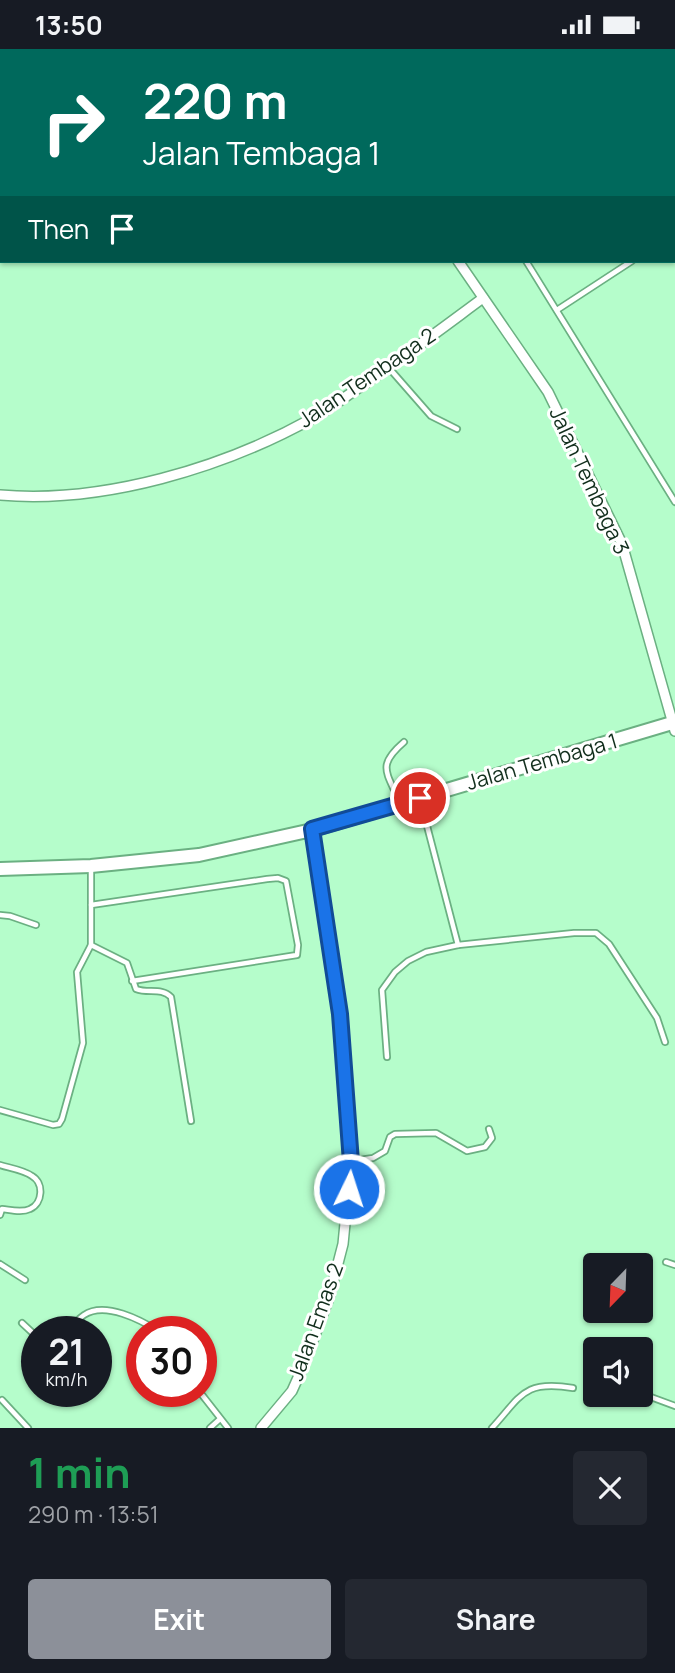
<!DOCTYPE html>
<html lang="en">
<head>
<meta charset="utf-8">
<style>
	:root { --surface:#171b24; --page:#242831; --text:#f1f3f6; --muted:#9ea1a6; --accent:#8c9099 }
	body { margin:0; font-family:Manrope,sans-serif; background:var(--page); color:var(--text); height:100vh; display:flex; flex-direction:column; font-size:26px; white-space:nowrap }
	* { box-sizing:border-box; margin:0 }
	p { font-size:23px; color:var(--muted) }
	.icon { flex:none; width:38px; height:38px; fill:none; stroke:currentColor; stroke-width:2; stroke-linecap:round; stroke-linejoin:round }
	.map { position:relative; height:1379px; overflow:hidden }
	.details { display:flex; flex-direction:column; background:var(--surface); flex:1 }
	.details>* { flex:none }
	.top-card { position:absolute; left:0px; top:0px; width:676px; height:214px; box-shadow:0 2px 5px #0004; background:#00695c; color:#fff; overflow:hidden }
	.needle { width:46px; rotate:203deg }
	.tools { position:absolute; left:583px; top:1204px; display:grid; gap:14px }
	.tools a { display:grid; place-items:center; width:70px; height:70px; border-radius:7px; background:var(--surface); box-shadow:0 2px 5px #0004; font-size:35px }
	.speed { position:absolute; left:21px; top:1267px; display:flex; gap:14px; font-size:35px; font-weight:700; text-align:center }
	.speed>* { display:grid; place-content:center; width:91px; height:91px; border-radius:50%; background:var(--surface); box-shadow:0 2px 5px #0004; line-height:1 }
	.speed small { font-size:18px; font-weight:400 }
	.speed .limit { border:10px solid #d22; background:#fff; color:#111 }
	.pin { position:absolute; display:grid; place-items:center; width:60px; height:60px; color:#fff; margin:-30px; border:4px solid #fff; border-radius:50%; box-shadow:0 2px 7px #0007 }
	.me { position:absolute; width:77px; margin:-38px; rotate:4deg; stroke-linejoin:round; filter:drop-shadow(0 0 5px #0008) }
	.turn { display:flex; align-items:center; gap:24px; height:147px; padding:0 28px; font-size:32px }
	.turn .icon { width:91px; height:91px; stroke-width:2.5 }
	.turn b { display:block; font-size:49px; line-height:60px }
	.then { display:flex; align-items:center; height:66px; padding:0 28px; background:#0003; gap:14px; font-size:26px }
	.round { display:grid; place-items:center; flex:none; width:74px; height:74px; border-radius:7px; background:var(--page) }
	.overview { display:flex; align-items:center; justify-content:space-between; height:119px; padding:0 28px }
	h1 { font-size:42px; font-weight:700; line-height:52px; color:#1e9e55 }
	.primary-button { display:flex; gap:14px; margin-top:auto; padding:14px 28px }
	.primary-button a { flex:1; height:80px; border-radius:7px; background:var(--accent); color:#fff; font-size:28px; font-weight:700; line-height:80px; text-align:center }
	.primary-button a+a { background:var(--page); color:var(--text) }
	.status { display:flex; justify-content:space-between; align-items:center; height:49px; padding:0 35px; background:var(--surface); direction:ltr }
	.status svg { height:19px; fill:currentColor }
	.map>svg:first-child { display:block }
</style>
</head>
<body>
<div class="status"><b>13:50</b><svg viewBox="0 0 49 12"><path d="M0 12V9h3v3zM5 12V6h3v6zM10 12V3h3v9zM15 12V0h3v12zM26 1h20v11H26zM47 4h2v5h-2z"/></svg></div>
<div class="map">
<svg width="675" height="1379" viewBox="0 0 675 1379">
	<rect width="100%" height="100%" fill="#b5fdcb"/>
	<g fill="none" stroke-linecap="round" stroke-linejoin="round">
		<!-- lane casing -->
		<g stroke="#6bb082" stroke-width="8">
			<g id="lane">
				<polyline points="324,0 328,2"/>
				<polyline points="576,0 577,2"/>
				<polyline points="405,2 405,0"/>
				<polyline points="528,2 530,0"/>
				<polyline points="674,184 675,184"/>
				<polyline points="526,212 675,453"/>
				<polyline points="557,261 632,212"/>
				<polyline points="389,319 431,367 457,380"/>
				<polyline points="420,750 458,896"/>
				<path d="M400 754C387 723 376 717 404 693"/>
				<polyline points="91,856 267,830 278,829 286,832 298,896 297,906 132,932"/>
				<polyline points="0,866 10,867 36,876"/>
				<path d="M91 896 127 914 136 940C148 945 161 938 171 948L191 1072"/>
				<polyline points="387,1008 382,941 395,923 408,912 426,903 458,896 574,884 596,884 609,895 657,969 665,993"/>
				<polyline points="0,1061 53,1076 59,1075 62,1070 83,994 77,923 91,896 91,818"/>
				<polyline points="352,1112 373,1109 385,1102 390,1088 395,1085 436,1084 467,1102 485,1098 492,1089 489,1080"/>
				<path d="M0 1116C10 1119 24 1121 32 1127 44 1134 43 1154 30 1160 22 1164 11 1161 2 1160L0 1166"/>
				<polyline points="666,1213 675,1216"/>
				<polyline points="0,1215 25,1231"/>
				<polyline points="22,1274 37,1288"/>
				<path d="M67 1283C72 1277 78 1270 84 1266 105 1252 141 1271 160 1283"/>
				<polyline points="199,1342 228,1379"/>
				<polyline points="640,1344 675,1357"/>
				<polyline points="2,1351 28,1379"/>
				<polyline points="210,1379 220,1370"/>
				<path d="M492 1379C522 1346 524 1331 573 1339"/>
			</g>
		</g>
		<!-- street casing -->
		<g stroke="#6bb082" stroke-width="12">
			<g id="street">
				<polyline points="199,0 201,2"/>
				<polyline points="458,212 548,343 622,495 675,682"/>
				<path d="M0 446C103 455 223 419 313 369 328 361 342 350 357 340 400 311 441 280 483 249"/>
				<polyline points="261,1379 292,1342 305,1313 329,1249 343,1195 351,1113 339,965 312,781"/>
			</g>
		</g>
		<!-- secondary casing -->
		<g stroke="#6bb082" stroke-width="16">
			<polyline id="secondary" points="0,820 91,817 199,806 312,781 672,674"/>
		</g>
		<!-- lane -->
		<use href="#lane" stroke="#fff" stroke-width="4.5"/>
		<!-- street -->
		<use href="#street" stroke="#fff" stroke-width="9"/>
		<!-- secondary -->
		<use href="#secondary" stroke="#fff" stroke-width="12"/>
	</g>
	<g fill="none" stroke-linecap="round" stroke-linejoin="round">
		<!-- route casing -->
		<g stroke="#114b97" stroke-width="18">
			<polyline id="route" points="349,1140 351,1113 340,965 312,780 420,749"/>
		</g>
		<!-- route -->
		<use href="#route" stroke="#1a73e8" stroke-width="12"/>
	</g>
	<g text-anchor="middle" stroke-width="6" stroke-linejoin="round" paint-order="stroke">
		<!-- street labels -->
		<g font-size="21" fill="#112e1c" stroke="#fff">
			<text transform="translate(367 329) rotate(-34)" y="7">Jalan Tembaga 2</text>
			<text transform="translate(589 432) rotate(65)" y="7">Jalan Tembaga 3</text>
			<text transform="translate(542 713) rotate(-16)" y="7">Jalan Tembaga 1</text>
			<text transform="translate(316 1273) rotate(-70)" y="7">Jalan Emas 2</text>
		</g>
	</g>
</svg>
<div class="tools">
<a><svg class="needle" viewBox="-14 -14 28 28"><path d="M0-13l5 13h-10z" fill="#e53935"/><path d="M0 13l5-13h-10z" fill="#9ea1a6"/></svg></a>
<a><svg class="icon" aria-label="sound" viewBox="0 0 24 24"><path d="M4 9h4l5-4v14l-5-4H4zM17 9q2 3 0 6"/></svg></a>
</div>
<div class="speed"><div>21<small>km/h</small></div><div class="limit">30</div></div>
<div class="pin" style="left:420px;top:749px;background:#d93025"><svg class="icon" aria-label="arrive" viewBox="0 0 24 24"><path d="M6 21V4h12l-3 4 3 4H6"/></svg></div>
<svg class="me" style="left:349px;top:1140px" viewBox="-20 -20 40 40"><circle r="17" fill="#1a73e8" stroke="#fff" stroke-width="3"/><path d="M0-11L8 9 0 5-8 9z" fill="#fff"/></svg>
<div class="top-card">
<div class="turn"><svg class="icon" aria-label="right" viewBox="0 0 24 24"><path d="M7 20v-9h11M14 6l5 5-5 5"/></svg><div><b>220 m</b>Jalan Tembaga 1</div></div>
<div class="then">Then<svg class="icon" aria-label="arrive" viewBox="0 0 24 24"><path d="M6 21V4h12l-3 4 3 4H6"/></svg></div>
</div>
</div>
<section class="details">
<div class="overview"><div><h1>1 min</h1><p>290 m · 13:51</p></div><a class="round"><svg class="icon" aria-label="close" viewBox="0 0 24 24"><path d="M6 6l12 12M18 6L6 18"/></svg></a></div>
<div class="primary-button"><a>Exit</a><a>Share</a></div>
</section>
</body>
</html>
